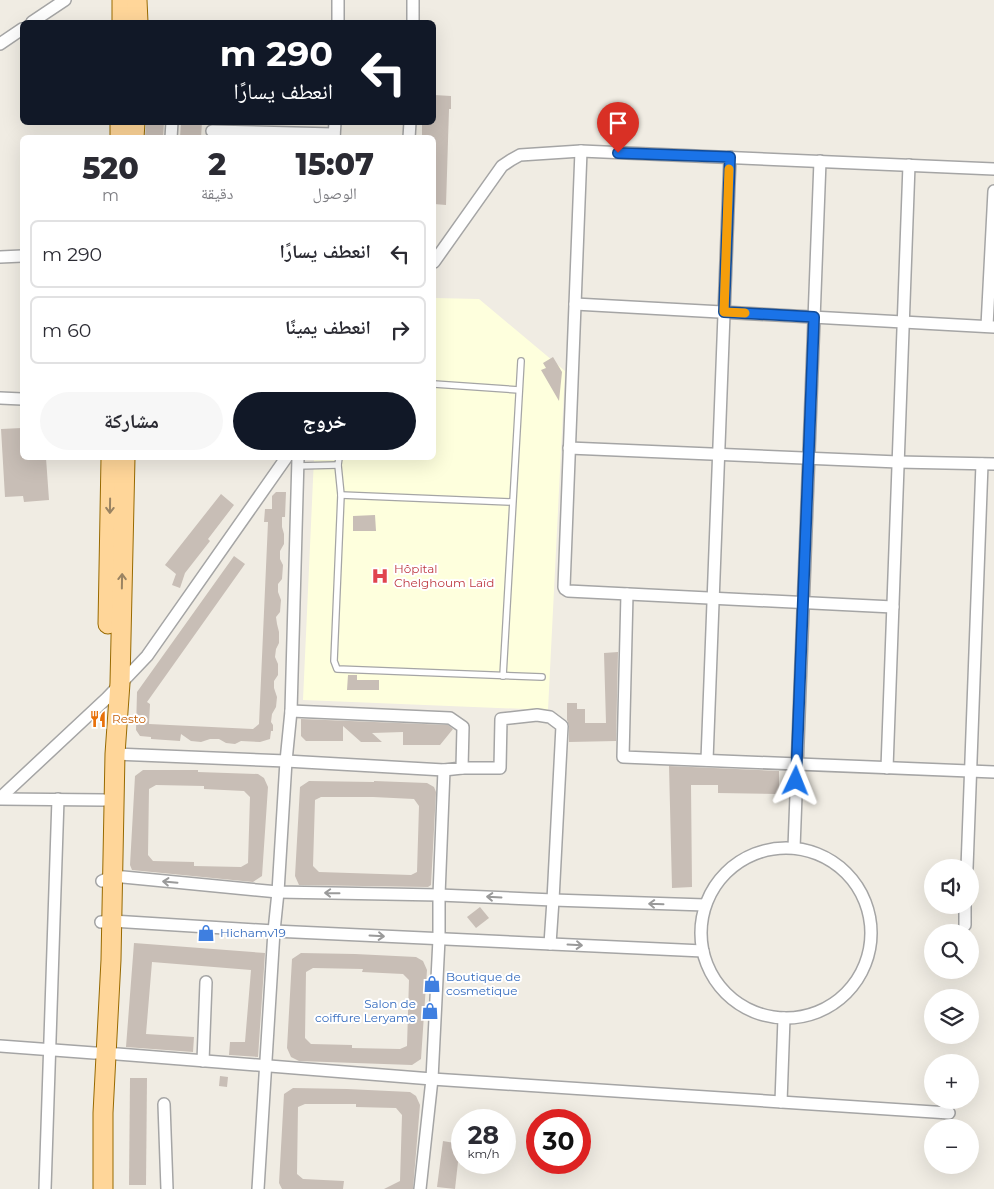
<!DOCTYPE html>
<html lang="ar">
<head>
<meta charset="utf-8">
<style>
	:root { --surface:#fff; --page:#f7f7f7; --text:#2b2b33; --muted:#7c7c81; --line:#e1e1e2; --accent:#111827 }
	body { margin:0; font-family:Montserrat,"Noto Naskh Arabic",sans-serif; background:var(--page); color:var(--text); direction:rtl; height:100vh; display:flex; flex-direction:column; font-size:19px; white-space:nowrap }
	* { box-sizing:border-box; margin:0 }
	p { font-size:16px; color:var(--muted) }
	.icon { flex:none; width:28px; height:28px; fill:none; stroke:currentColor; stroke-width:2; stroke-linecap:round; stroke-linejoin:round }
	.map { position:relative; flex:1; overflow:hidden; direction:ltr }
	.drawer { position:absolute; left:20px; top:135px; width:416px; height:325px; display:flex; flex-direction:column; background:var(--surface); border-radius:8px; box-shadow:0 5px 20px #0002; direction:rtl }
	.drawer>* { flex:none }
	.hud { position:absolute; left:20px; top:20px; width:416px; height:105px; border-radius:8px; box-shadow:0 5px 20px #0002; direction:rtl; background:#111827; color:#fff; overflow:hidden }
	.tools { position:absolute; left:924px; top:859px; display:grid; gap:10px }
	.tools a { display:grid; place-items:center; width:55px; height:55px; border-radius:50%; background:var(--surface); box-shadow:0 5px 20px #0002; font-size:25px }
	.speed { position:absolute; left:451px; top:1109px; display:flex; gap:10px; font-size:25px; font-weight:700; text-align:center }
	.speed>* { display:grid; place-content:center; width:65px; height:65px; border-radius:50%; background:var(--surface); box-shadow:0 5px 20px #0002; line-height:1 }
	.speed small { font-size:12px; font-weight:400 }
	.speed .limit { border:8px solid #d22; background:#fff; color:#111 }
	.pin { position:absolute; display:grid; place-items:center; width:42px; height:42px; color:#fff; margin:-51px -21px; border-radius:50% 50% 50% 0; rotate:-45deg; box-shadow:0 0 5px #0007 }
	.pin .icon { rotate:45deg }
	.me { position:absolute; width:55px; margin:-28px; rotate:2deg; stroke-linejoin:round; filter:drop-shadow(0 0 4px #0008) }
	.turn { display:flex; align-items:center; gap:18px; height:105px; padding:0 20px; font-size:22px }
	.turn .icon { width:65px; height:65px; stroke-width:2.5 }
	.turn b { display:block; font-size:35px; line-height:42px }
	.eta { display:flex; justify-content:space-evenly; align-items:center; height:85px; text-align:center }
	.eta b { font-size:30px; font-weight:800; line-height:35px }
	.button { display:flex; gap:10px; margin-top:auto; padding:10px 20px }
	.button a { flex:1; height:58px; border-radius:30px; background:var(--accent); color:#fff; font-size:20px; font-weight:800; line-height:58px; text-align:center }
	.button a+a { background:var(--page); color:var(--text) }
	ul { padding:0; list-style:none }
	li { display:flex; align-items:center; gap:15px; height:68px; margin:0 10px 8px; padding:0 10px; border:2px solid var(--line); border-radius:8px }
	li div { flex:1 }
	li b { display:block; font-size:19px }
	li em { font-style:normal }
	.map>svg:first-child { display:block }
</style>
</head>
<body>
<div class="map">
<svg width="994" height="1189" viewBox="0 0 994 1189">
	<rect width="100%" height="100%" fill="#f0ece3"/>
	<!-- education -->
	<polygon fill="#feffdd" points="434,298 479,299 565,371 548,710 303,700 314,458 434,458"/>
	<!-- building -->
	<g fill="#c8beb6" fill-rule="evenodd">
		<polygon points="434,95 451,96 451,109 449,109 446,205 434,204 434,138 422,138 422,122 434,122"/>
		<polygon points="146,122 164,122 163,138 145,138"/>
		<polygon points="181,122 202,122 201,138 180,138"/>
		<polygon points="553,357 562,372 559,401 541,370 546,368 543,363"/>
		<polygon points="22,428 22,458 46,458 49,500 24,502 23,496 5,497 1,429"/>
		<polygon points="276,492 286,492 285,517 282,517 282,527 284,534 284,544 280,551 280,559 283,565 282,579 278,584 278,592 281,600 280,612 276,617 277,624 279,632 279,643 276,649 275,657 278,664 278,675 274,681 274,688 277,697 276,707 272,714 271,722 273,725 273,731 271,731 270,739 260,742 241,741 235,744 226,743 219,739 210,739 201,742 191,741 181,734 180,741 151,739 151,737 140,736 136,730 137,692 234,556 245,564 147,702 150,704 149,724 253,729 259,724 268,522 264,522 265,509 272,509 272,496"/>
		<polygon points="221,494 234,505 208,539 210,541 185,573 180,588 172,585 176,574 165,565"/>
		<polygon points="375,515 376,531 353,531 353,516"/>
		<polygon points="618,652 616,741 569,742 569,726 567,720 567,703 577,703 577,709 585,709 585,723 606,723 604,653"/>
		<polygon points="348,675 357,675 357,680 379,680 379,690 347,690"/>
		<polygon points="301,719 448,725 453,729 440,745 403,745 403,732 372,733 382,742 361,742 343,726 343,741 306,741 301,736"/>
		<polygon points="669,766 779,771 779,794 718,793 718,785 691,785 692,887 672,888"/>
		<path d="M143 770H198V772L258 774 264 778 268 787 262 876 253 882 132 870 130 865 135 776ZM156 785 204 786V789L244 791 250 797 248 863 241 867 194 866V862L153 861 148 855 149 789Z"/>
		<path d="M309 781 374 782V781L427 783 434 787 436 792 431 885 428 887 299 885 295 876 300 787ZM321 797H373L414 799 419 806 417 872 411 875 319 872 313 866 315 800Z"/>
		<polygon points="480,907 489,918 476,928 467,917"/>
		<polygon points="134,943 265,953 258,1057 229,1055 230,1042 245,1042 251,970 152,962 146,1034 194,1037 193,1052 126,1047"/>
		<path d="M301 953 355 954 416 957 423 961 427 970 421 1059 412 1065 299 1061 291 1057 287 1048 292 959ZM313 968 363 969 362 972 403 974 409 980 407 1046 400 1049 352 1048V1045L311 1044 305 1038 306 972Z"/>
		<polygon points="220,1076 228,1077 227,1087 219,1086"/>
		<polygon points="130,1078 147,1078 146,1185 129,1185"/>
		<polygon points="293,1088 347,1089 410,1092 416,1096 420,1105 413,1189 384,1189 400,1181 402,1115 396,1108 356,1107 356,1104 305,1104 298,1107 297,1174 303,1179 344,1181 343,1189 282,1189 279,1183 284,1094"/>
		<polygon points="443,1141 460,1144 455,1189 437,1187"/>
	</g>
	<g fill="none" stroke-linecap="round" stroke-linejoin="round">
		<!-- lane casing -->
		<g stroke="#a5a5a5" stroke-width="8">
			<g id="lane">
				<polyline points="434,384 519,390"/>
				<polyline points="339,458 338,465 341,495 334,661 337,669 542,677"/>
				<polyline points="297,466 338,465"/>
				<polyline points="341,495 512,502"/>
				<polyline points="503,676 521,361"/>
			</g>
		</g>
		<!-- street casing -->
		<g stroke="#a5a5a5" stroke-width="14">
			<g id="street">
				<polyline points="338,0 338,22"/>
				<polyline points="32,22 65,0"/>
				<polyline points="413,22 413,0"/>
				<polyline points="0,44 22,29"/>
				<polyline points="212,131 334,134"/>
				<polyline points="171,138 172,122"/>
				<polyline points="334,138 335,122"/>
				<polyline points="409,138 410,122"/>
				<polyline points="581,151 564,587 565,589 568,591 893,607"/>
				<polyline points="0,257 22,256"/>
				<polyline points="434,262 502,166 511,160 520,155 581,151 994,169"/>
				<polyline points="575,304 994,327"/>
				<polyline points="987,326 994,191"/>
				<polyline points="0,398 22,399"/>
				<polyline points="569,448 898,462 994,464"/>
				<polyline points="627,594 623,757 994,772"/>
				<polyline points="115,754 286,761 444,770 462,768 463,727 450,718 291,711"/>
				<polyline points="707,760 730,157"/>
				<polyline points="462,768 500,768 501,719 537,715 550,717 562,726 553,900 550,944"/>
				<polyline points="887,768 909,165"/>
				<polyline points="0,798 107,698 147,656 286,458"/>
				<polyline points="0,799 104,800"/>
				<polyline points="794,848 820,161"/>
				<circle cx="786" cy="933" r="85"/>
				<polyline points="967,868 982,464"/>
				<polyline points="102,881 113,876 278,892 439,895 553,900 705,905"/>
				<polyline points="101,922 112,921 274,931 703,951"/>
				<polyline points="965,925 965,905"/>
				<polyline points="0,1046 94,1053 105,1053 432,1079 949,1113"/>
				<polyline points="203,1061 206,982"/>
				<polyline points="781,1102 784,1018"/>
				<polyline points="164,1104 167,1189"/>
				<polyline points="45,1189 58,799"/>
				<polyline points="258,1189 274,931 278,892 286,761 291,711 298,458"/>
				<polyline points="420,1189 432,1079 439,939 439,895 444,770"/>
			</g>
		</g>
		<!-- primary casing -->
		<g stroke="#986a00" stroke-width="21">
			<g id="primary">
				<polyline points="122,0 122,22"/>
				<polyline points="137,0 138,22"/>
				<polyline points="120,138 120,122"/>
				<polyline points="134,138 135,122"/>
				<polyline points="108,624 111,458"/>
				<polyline points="103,1189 103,1113 111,960 115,754 120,683 125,458"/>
			</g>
		</g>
		<!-- lane -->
		<use href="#lane" stroke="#fff" stroke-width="5.5"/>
		<!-- street -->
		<use href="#street" stroke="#fff" stroke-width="11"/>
		<!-- primary -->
		<use href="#primary" stroke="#ffd699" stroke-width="19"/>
	</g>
	<!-- one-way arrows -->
	<defs><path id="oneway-shaft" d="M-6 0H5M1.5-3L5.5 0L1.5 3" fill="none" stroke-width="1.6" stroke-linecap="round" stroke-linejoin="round" transform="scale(1.25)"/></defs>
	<g stroke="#9a8362">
		<use href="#oneway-shaft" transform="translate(110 506) rotate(91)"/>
		<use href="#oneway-shaft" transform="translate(122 581) rotate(-89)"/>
	</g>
	<g stroke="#9a9a9a">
		<use href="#oneway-shaft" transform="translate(170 882) rotate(-175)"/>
		<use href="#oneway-shaft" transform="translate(332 893) rotate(-179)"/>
		<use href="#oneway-shaft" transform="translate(494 897) rotate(-177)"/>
		<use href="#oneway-shaft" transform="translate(656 904) rotate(-178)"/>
		<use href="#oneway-shaft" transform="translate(377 936) rotate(3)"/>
		<use href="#oneway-shaft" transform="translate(575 945) rotate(3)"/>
	</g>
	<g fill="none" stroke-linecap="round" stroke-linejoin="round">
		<!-- route casing -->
		<g stroke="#114b97" stroke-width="12">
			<polyline id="route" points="618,153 730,157 724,312 814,317 796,781"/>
		</g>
		<!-- route -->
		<use href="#route" stroke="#1a73e8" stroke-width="9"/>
		<!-- slow -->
		<polyline stroke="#f59e0b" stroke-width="9" points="729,169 724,312 745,313"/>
	</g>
	<!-- icons -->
	<defs>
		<g id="hospital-bare" transform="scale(1.35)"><path d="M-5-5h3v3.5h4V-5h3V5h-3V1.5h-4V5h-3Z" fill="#e0444e" stroke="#fff" stroke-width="2.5" paint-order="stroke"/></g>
		<g id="restaurant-bare" transform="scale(1.35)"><path d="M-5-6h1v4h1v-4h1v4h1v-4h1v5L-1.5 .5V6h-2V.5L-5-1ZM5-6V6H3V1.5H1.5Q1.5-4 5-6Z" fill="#e8710a" stroke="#fff" stroke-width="2.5" paint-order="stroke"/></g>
		<g id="shop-bare" transform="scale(1.35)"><path d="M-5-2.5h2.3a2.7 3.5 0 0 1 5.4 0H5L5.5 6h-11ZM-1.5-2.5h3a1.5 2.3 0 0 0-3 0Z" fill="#3f7fe0" stroke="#fff" stroke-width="2.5" paint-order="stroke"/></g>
	</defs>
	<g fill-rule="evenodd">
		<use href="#hospital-bare" x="380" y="576"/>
		<use href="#restaurant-bare" x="98" y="719"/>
		<use href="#shop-bare" x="206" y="933"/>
		<use href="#shop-bare" x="432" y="984"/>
		<use href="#shop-bare" x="430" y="1011"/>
	</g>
	<g text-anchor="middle" stroke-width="4" stroke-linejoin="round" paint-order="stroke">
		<!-- health labels -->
		<g font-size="12" fill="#be3a42" stroke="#fff" text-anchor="start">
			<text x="394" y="573">Hôpital<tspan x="394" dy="14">Chelghoum Laïd</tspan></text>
		</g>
		<!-- food labels -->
		<g font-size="12" fill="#c56008" stroke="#fff" text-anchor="start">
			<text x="112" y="723">Resto</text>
		</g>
		<!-- shop labels -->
		<g font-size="12" fill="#366cbe" stroke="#fff" text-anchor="start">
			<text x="220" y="937">Hichamv19</text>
			<text x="446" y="981">Boutique de<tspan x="446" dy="14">cosmetique</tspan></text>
			<text x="416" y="1008" text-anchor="end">Salon de<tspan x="416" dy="14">coiffure Leryame</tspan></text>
		</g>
	</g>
</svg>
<div class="tools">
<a><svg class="icon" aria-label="sound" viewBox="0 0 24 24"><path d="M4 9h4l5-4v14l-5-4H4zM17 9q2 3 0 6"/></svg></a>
<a><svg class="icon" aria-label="search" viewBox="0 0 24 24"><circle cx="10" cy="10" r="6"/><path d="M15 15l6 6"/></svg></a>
<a><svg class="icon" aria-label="layers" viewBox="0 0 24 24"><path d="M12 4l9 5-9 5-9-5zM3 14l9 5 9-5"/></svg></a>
<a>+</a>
<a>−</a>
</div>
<div class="speed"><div>28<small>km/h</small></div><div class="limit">30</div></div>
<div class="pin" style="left:618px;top:153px;background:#d93025"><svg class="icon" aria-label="arrive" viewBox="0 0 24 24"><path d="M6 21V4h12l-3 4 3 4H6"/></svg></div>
<svg class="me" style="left:796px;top:781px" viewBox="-20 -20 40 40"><path d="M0-17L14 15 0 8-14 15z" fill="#1a73e8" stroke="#fff" stroke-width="4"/></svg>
<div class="hud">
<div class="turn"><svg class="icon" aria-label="left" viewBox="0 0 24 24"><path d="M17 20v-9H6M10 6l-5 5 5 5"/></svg><div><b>290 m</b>انعطف يسارًا</div></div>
</div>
<section class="drawer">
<div class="eta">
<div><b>15:07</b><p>الوصول</p></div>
<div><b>2</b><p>دقيقة</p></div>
<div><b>520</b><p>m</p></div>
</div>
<ul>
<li><svg class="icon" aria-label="left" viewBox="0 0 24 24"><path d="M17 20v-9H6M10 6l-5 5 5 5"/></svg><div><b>انعطف يسارًا</b></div><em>290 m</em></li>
<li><svg class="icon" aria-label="right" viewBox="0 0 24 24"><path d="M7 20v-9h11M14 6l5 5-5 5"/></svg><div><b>انعطف يمينًا</b></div><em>60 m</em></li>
</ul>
<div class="button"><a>خروج</a><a>مشاركة</a></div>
</section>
</div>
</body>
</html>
